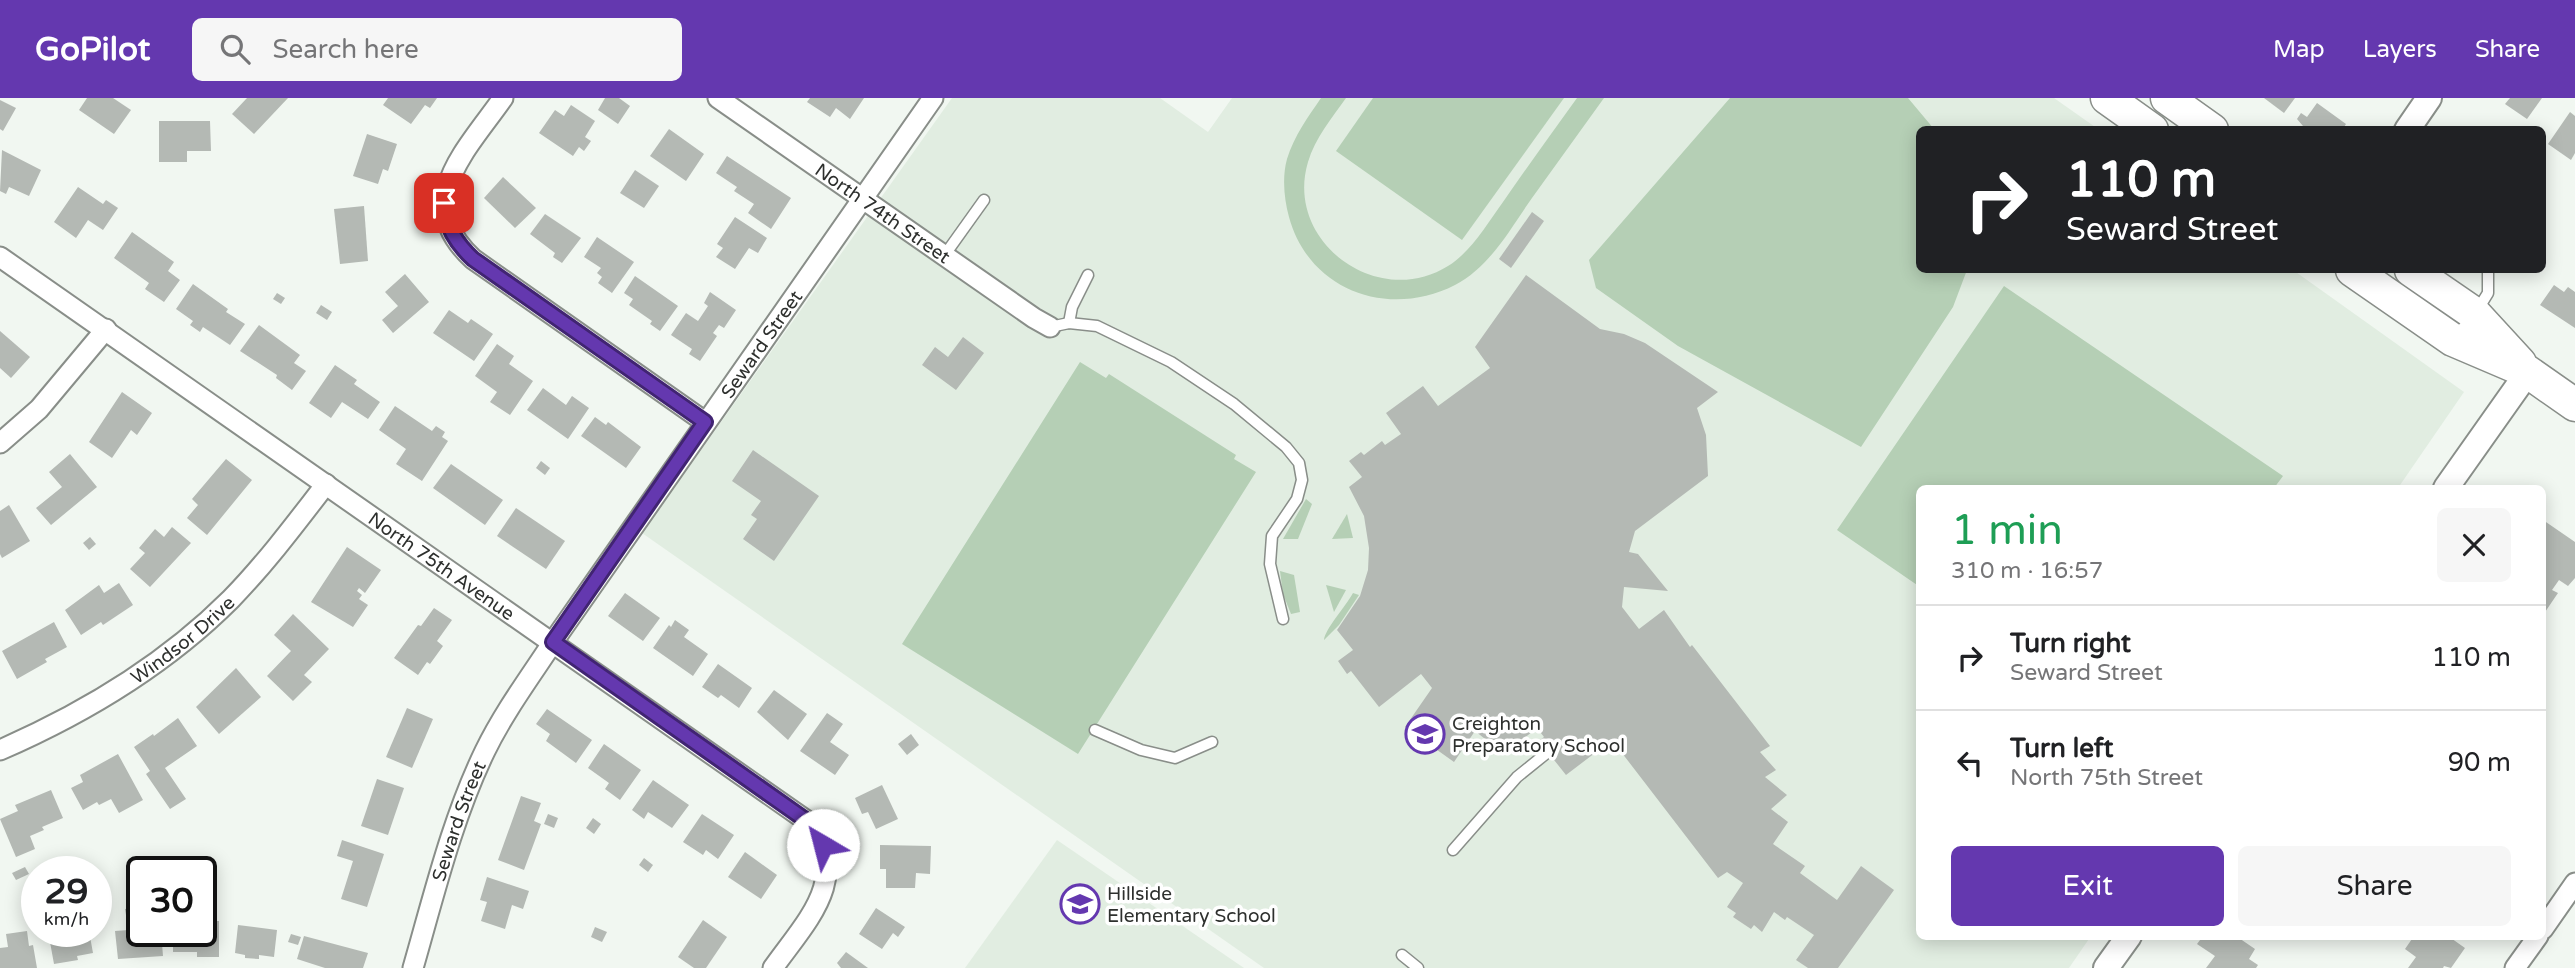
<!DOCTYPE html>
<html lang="en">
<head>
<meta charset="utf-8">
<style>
	:root { --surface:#fff; --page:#f6f6f6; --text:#202124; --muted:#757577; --line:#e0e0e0; --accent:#6438af }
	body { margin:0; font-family:"Varela Round",sans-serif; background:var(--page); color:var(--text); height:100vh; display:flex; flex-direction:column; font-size:26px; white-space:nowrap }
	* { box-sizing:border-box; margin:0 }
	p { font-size:23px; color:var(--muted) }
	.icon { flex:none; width:38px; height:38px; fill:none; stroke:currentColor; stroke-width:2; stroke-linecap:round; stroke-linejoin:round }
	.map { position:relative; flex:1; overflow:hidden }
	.drawer { position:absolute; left:1916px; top:387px; width:630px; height:455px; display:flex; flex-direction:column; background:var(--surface); border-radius:10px; box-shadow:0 4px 18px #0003 }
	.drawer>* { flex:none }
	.banner { position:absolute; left:1916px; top:28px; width:630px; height:147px; border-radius:10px; box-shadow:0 4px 18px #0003; background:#202124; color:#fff; overflow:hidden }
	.speed { position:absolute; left:21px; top:758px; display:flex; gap:14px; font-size:35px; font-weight:700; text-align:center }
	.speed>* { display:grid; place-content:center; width:91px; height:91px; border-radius:50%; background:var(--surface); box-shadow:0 4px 18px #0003; line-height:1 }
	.speed small { font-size:18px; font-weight:400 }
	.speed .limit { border:4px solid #111; border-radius:10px; background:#fff; color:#111 }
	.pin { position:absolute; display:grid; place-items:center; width:60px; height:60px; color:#fff; margin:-30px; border-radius:14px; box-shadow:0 4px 10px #0006 }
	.me { position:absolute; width:77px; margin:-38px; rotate:323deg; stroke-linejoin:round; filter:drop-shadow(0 0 5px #0008) }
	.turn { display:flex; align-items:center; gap:24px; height:147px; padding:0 35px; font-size:32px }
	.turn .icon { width:91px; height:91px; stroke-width:2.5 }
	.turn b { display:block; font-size:49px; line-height:60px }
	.round { display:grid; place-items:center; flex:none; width:74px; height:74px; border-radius:10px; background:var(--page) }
	.headline { display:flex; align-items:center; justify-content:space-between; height:119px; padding:0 35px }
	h1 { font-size:42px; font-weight:600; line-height:52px; color:#1e9e55 }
	.action { display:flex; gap:14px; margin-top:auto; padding:14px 35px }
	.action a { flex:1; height:80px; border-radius:10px; background:var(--accent); color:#fff; font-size:28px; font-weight:600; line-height:80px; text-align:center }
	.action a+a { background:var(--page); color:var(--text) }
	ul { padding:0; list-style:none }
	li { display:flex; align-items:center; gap:21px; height:105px; padding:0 35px; border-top:2px solid var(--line) }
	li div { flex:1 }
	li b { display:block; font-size:26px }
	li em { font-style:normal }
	header { display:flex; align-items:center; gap:42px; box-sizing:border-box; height:98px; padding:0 35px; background:var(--accent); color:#fff }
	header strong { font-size:33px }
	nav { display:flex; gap:38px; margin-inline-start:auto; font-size:24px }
	.search { width:490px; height:63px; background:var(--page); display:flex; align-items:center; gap:18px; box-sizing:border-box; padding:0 24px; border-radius:10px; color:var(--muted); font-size:26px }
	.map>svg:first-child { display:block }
</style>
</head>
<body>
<header>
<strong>GoPilot</strong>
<div class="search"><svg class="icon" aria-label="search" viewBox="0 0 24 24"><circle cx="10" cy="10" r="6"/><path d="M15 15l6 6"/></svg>Search here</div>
<nav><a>Map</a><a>Layers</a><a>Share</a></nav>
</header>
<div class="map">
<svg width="2575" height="870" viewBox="0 0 2575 870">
	<rect width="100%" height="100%" fill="#f1f7f1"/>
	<!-- built -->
	<g fill="#e1ede1">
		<polygon points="952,0 1160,0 1208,34 1232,0 2054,0 2098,31 1920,32 1920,172 2293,172 2464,294 2398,390 1920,390 1920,838 2091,838 2069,870 1264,870 642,435"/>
		<polygon points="1057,742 1244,870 965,870"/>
	</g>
	<!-- green -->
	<g fill="#b5cfb5">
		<path d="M1321 0H1346C1332 20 1315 40 1308 64 1284 144 1378 212 1448 168 1471 154 1487 126 1503 104 1527 69 1552 35 1577 0H1604C1580 33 1556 67 1532 100 1510 131 1490 169 1455 187 1389 221 1309 193 1289 119 1284 101 1282 79 1287 61 1294 38 1308 19 1321 0Z"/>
		<polygon points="1373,0 1564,0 1462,142 1336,53"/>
		<polygon points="1730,0 1908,0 1934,31 1920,32 1920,172 1967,172 1953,209 1861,349 1678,248 1596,190 1589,162"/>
		<polygon points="2004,188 2283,378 2274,390 1920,390 1920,489 1837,432"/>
		<polygon points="1080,264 1106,280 1109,276 1236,357 1234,361 1256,374 1078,656 902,546"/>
		<polygon points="1306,401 1312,406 1298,441 1283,441"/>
		<polygon points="1347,416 1353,440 1332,441"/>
		<polygon points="1280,473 1294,477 1300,514 1291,516 1283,496"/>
		<polygon points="1326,487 1346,492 1334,514"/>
		<path d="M1353 495 1359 497 1339 527 1324 542C1325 531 1346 508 1353 495Z"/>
	</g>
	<!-- building -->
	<g fill="#b4b9b4">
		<polygon points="87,0 113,0 131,12 114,36 79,12"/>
		<polygon points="247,0 288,0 254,36 232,16"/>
		<polygon points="388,0 437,0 430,10 425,7 411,26 383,7"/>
		<polygon points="605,0 619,0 630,8 618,26 598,12"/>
		<polygon points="810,0 864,0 850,21 836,10 830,19 807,4"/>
		<polygon points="2264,0 2295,0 2284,15"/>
		<polygon points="2510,0 2542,0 2527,21 2505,6"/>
		<polygon points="0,2 16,10 3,33 0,31"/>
		<polygon points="2317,5 2346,26 2342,32 2308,32 2303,28 2297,21 2301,15 2307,19"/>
		<polygon points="571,7 595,23 585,39 591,43 584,53 579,49 573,58 539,35 555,12 564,18"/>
		<polygon points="2570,14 2575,18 2575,55 2571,62 2548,46"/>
		<polygon points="159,23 210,23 211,53 187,53 187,64 159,64"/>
		<polygon points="669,31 704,56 686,83 650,58"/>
		<polygon points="367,36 397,46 388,73 383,71 378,86 353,78"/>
		<polygon points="2,52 41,72 29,98 9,89 6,96 0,93"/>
		<polygon points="727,58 791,100 771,131 748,115 754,106 734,93 737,89 716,75"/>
		<polygon points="635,72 659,88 644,110 620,95"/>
		<polygon points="503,79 536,110 515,130 484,100"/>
		<polygon points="78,89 103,106 106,102 118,110 103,132 88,122 76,140 54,124"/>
		<polygon points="364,108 368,163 340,166 334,111"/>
		<polygon points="1532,114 1544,123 1511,170 1499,161"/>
		<polygon points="545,116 581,140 562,165 553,159 555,155 530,136"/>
		<polygon points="735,119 767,140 758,155 749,150 735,171 716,159 723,150 717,146"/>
		<polygon points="132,134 174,164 168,173 180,182 164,204 145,191 149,185 114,160"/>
		<polygon points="597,139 634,164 612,195 598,185 602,179 597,175 601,170 584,159"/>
		<polygon points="405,176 429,204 393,235 382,222 398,208 385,194"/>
		<polygon points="1526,177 1600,231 1624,236 1645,245 1718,294 1697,310 1706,337 1708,378 1635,433 1629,454 1638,456 1668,493 1624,489 1622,509 1639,531 1664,512 1690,549 1692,547 1770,648 1760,654 1776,672 1765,679 1787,697 1771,711 1788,724 1773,746 1805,768 1800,775 1837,802 1861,768 1894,792 1838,870 1808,870 1796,862 1814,837 1787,819 1785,822 1774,814 1762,834 1754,827 1751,831 1733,819 1736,815 1727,809 1743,785 1727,774 1718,780 1612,642 1566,677 1539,643 1544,639 1537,630 1504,656 1475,633 1454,664 1405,629 1432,590 1421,576 1379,609 1351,573 1347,576 1338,563 1353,552 1337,532 1360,498 1368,472 1369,450 1364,418 1349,389 1362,379 1349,363 1361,354 1364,357 1382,343 1385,347 1401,336 1386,315 1423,288 1438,308 1490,270 1475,249"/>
		<polygon points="635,178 678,208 660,233 650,226 652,223 629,207 633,201 624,195"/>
		<polygon points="193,186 228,211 226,214 245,226 230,247 203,229 200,234 190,227 193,223 176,211"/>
		<polygon points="2554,187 2564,194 2568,189 2575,194 2575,230 2540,207"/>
		<polygon points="710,194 736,212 724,230 719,227 713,235 717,238 700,263 689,256 692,251 671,237 686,215 698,223 708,208 704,205"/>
		<polygon points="277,195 285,200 281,206 273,201"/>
		<polygon points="321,207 332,214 327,222 316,215"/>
		<polygon points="449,212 468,225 471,221 493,236 474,263 433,235"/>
		<polygon points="259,227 300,257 294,265 306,273 292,292 276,280 277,277 240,253"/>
		<polygon points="0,233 30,259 11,280 0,270"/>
		<polygon points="963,239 984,255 956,292 922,267 935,249 948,259"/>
		<polygon points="497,246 514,258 509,266 533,283 510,317 490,304 497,294 475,278"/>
		<polygon points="335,267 357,282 354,286 380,304 368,321 342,304 331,320 309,305"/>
		<polygon points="543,290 566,307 572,298 589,310 568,341 527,312"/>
		<polygon points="122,294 152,315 137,337 131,332 112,360 89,344"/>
		<polygon points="395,308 432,333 436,328 445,334 442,339 448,343 422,383 396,366 406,351 379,332"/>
		<polygon points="595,319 606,327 608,324 641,349 626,370 581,338"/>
		<polygon points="753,352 819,398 774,463 743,441 757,421 751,417 761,403 732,383"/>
		<polygon points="70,356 97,389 51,427 36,410 62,389 49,374"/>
		<polygon points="226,361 252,382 207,437 187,420 198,407 192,401"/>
		<polygon points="541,363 550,370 545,377 536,370"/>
		<polygon points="451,366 503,402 485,427 433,390"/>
		<polygon points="9,407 30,443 2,460 0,456 0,413"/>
		<polygon points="516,410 565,443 546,471 497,438"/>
		<polygon points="2543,422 2575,444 2575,480 2568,488 2559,482 2552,492 2558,495 2543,517"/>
		<polygon points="172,429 191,445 150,489 130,471 145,455 139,450 155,431 164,439"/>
		<polygon points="90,439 96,446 89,452 83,445"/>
		<polygon points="347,449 381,472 365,495 359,490 357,493 362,497 359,501 368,507 353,529 311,504"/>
		<polygon points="119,485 133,507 103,527 101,524 81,537 65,512 99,487 104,495"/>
		<polygon points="625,495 660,520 643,543 608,518"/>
		<polygon points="434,510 452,522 437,543 443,548 430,566 427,564 418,577 394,560 418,527 421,528"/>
		<polygon points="293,516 329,551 304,577 312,584 293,603 267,578 291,553 274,537"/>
		<polygon points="675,522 689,532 684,539 708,556 693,578 653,550 669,527 671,529"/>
		<polygon points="54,524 67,549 45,561 47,564 17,581 2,553"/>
		<polygon points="718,566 752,590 739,610 721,597 718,600 702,589"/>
		<polygon points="236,570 261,599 219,636 196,609"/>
		<polygon points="774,592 807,616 788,642 757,614"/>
		<polygon points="407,610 433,621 412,670 386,659"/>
		<polygon points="547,611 592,642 576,665 546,643 550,636 536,626"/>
		<polygon points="827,615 843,626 830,644 849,657 835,677 800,653"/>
		<polygon points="178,620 197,648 165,670 186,701 170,711 146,676 150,673 134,649 153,636 154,638"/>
		<polygon points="911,636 919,647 907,657 898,646"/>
		<polygon points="604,646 641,672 620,702 605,691 609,685 588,670"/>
		<polygon points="118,656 143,702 119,715 111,701 99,707 97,704 83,712 71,690 83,684 80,677"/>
		<polygon points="377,681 404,690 388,737 361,728"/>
		<polygon points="653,682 689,707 672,730 648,714 644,721 632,712"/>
		<polygon points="882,687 898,721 876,731 868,714 862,716 855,700"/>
		<polygon points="51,692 63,720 42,729 44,732 30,738 35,751 16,759 0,721 18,713 15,707"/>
		<polygon points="521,698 541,705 534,723 541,726 524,772 498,762"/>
		<polygon points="548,716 558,720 554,730 544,726"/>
		<polygon points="702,716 734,737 718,761 706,752 703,757 683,744"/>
		<polygon points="593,720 601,726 594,736 586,730"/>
		<polygon points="342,742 384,756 367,809 341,801 353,763 337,758"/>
		<polygon points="880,747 931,748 930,776 916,775 915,790 886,790 886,771 880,771"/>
		<polygon points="745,754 777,777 761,801 728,779"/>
		<polygon points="644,760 653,767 648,774 639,767"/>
		<polygon points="25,769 29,776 16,782 12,775"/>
		<polygon points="487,779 529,793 523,811 512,807 505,831 481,823 487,804 480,802"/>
		<polygon points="134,810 136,822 127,823 125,811"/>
		<polygon points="876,810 905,829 898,839 893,835 882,851 859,836"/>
		<polygon points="703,822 727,839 706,870 694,870 678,859"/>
		<polygon points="201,823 219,823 219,859 197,859 197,854 173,854 173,833 201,833"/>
		<polygon points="238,827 277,832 274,859 259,857 259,861 245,860 245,857 235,855"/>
		<polygon points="595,829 607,834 602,844 591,839"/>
		<polygon points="142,831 142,833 161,833 163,858 118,861 115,833"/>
		<polygon points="27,833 29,848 33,847 37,870 0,870 0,850 8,849 6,836"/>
		<polygon points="48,833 64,833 65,835 89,833 93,855 77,858 78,862 54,866"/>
		<polygon points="291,836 301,839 298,847 288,844"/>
		<polygon points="304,838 368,855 363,870 325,870 297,861"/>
		<polygon points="2203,838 2236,838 2255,851 2249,861 2258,867 2256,870 2206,870 2215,858 2197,846"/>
		<polygon points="2414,838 2448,838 2465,850 2451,870 2444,868 2443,870 2408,870 2416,859 2405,851"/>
		<polygon points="846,854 868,870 841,870 837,865"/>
	</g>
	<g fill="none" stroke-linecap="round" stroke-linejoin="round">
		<!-- service casing -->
		<g stroke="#898e89" stroke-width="13">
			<g id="service">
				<polyline points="944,158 984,102"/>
				<polyline points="1069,225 1072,209 1088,177"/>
				<polyline points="1050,229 1069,225 1097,228 1171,264 1234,306 1286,349 1299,365 1302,382 1297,401 1272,438 1270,466 1283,521"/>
				<polyline points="2456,238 2475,216 2488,195 2488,172"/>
				<polyline points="1095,632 1141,652 1175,660 1212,644"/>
				<polyline points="1453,752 1517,679 1548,654"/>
				<polyline points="1402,857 1418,870"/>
			</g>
		</g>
		<!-- minor casing -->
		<g stroke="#898e89" stroke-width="23">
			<g id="minor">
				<path d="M503 0C466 53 411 104 473 161L705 324"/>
				<path id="s1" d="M718 0 1034 220 1050 229"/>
				<path id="s2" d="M0 159 807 723C853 779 807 822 773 870"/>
				<polyline points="0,345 39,311 106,231"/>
				<path id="s3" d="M0 652C85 615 165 567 231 501 266 465 296 425 326 386"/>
				<polyline points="2543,831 2575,785"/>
				<path id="s4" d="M413 870C434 797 452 721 485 653 504 614 530 579 553 544L933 0"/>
				<polyline points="2515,870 2538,838"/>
			</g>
		</g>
		<!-- tertiary casing -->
		<g stroke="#898e89" stroke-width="28">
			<g id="tertiary">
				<polyline points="2407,32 2429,0"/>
				<polyline points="2446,390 2528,274"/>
				<polyline points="2106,870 2129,838"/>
			</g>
		</g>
		<!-- primary casing -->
		<g stroke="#898e89" stroke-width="35">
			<g id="primary">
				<polyline points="2107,0 2152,32"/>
				<polyline points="2167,0 2212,32"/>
				<polyline points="2352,172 2453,242 2528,274 2575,307"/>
				<polyline points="2411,172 2475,216 2520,265"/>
			</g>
		</g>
		<!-- service -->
		<use href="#service" stroke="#fff" stroke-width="10"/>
		<!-- minor -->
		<use href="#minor" stroke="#fff" stroke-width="19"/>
		<!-- tertiary -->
		<use href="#tertiary" stroke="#fff" stroke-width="24"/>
		<!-- primary -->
		<use href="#primary" stroke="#fff" stroke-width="32"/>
	</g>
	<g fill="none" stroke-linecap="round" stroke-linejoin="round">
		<!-- route casing -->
		<g stroke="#412472" stroke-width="18">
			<path id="route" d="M444 105C446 129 456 145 473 161L705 324 553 544 807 723 823 747"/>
		</g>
		<!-- route -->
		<use href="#route" stroke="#6438af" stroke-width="12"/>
	</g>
	<!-- icons -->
	<defs>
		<g id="school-ring" transform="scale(2.0125)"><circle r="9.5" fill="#fff" stroke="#6438af" stroke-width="1.5"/><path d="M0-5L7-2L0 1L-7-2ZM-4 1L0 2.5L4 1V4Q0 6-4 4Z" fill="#6438af"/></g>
	</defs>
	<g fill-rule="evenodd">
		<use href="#school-ring" x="1425" y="636"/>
		<use href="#school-ring" x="1080" y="806"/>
	</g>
	<g text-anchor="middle" stroke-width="7" stroke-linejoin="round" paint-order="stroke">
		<!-- street labels -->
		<g font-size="19" fill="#2e302e" stroke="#fff">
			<text dy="7" stroke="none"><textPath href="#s1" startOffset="201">North 74th Street</textPath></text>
			<text dy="7" stroke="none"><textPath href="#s4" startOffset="721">Seward Street</textPath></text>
			<text dy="7" stroke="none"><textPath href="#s2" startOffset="539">North 75th Avenue</textPath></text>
			<text dy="7" stroke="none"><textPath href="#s3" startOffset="214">Windsor Drive</textPath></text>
			<text dy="7" stroke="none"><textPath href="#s4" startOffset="154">Seward Street</textPath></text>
		</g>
		<!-- poi labels -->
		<g font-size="19" fill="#2e302e" stroke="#fff" text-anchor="start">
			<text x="1452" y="632">Creighton<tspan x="1452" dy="22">Preparatory School</tspan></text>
			<text x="1107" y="802">Hillside<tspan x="1107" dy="22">Elementary School</tspan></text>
		</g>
	</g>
</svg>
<div class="speed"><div>29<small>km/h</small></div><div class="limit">30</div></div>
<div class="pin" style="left:444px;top:105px;background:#d93025"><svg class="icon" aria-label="arrive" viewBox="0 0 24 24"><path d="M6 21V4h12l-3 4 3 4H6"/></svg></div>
<svg class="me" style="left:823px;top:747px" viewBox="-20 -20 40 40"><circle r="19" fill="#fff"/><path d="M0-13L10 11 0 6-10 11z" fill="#6438af"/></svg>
<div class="banner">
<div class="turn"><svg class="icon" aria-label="right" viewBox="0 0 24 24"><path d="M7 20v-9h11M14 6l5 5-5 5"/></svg><div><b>110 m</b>Seward Street</div></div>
</div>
<section class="drawer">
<div class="headline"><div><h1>1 min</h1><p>310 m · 16:57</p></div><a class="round"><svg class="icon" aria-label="close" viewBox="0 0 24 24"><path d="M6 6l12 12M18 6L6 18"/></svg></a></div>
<ul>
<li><svg class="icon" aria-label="right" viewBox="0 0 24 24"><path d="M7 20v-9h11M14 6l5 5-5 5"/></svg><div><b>Turn right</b><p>Seward Street</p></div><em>110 m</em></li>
<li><svg class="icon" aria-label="left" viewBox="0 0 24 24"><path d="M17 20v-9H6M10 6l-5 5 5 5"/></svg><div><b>Turn left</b><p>North 75th Street</p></div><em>90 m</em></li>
</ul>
<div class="action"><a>Exit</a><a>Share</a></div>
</section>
</div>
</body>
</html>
